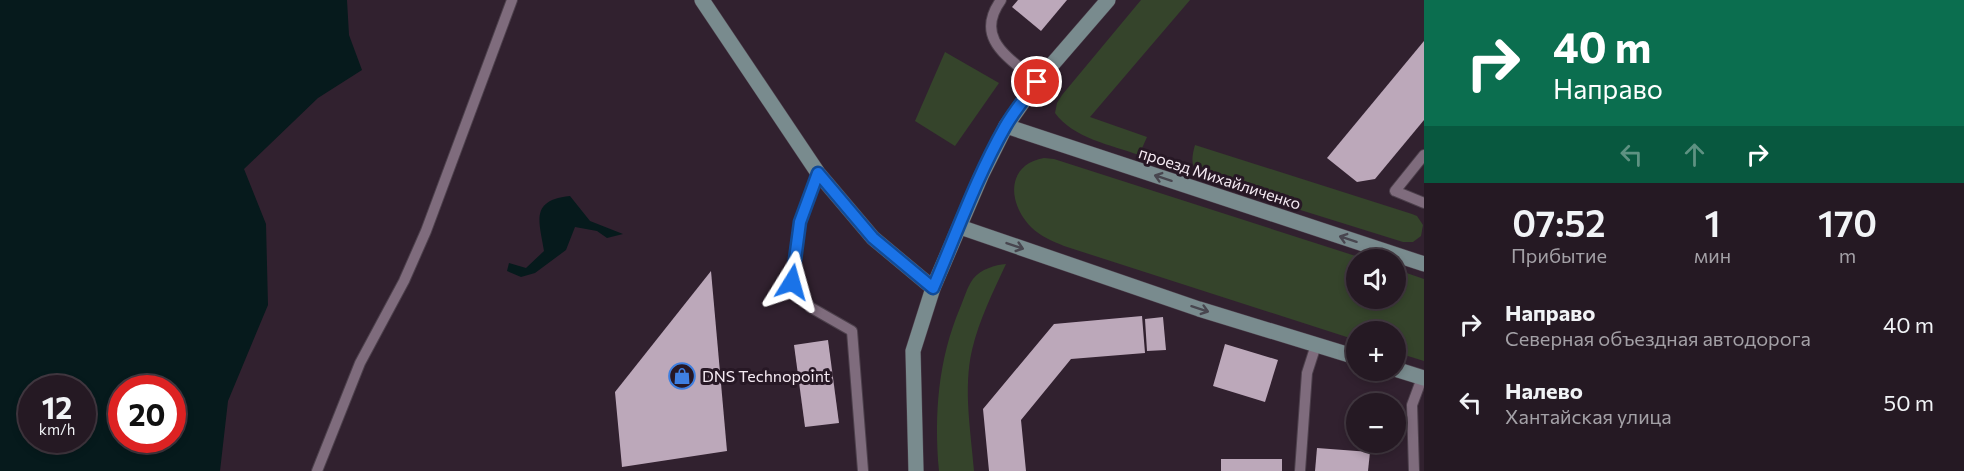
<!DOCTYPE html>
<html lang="ru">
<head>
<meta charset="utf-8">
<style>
	:root { --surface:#251923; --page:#312630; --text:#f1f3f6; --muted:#a3a0a6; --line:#423841 }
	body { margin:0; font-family:Commissioner,sans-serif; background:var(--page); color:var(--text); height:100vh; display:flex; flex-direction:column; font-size:22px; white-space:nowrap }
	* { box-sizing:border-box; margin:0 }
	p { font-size:20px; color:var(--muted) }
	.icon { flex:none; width:33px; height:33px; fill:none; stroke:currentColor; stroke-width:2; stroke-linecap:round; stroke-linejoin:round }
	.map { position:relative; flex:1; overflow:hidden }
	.panel { display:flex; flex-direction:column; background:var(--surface); width:540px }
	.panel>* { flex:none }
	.top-card { background:#0b6e4f; color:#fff; overflow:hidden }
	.tools { position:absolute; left:1346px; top:249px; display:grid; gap:12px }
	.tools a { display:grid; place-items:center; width:60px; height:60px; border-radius:50%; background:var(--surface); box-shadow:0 3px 9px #0003,0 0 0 2px var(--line); font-size:30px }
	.speed { position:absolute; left:18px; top:375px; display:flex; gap:12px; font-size:30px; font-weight:700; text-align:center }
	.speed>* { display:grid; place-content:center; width:78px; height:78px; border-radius:50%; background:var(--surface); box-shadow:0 3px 9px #0003,0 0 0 2px var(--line); line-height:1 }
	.speed small { font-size:15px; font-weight:400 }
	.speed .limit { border:9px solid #d22; background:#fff; color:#111 }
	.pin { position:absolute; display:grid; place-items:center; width:51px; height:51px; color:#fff; margin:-26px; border:3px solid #fff; border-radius:50%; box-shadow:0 2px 6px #0007 }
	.me { position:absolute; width:66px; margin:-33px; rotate:8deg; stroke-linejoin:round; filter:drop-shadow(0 0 4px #0008) }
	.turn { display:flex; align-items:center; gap:21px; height:126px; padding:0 30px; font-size:27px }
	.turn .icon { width:78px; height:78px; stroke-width:2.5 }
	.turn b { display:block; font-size:42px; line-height:51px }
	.lanes { display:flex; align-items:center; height:57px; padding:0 30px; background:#0003; justify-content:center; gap:30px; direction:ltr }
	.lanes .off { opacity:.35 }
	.eta { display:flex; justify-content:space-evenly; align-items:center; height:102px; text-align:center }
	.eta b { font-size:36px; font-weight:600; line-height:42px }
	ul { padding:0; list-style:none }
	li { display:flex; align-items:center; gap:18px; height:78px; padding:0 30px }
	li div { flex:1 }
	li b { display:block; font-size:22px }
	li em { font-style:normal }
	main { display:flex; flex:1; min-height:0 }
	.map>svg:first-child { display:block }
</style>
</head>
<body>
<main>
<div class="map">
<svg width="1424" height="471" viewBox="0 0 1424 471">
	<rect width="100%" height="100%" fill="#31212f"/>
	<!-- green -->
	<g fill="#35442b">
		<path d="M1141 0H1190L1090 117 1147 137 1139 155C1111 145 1073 138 1055 113L1057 103 1062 95Z"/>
		<polygon points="945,52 999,83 955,146 915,121"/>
		<path d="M1195 145 1412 214 1417 216 1423 225 1421 236 1413 242H1403L1211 182C1193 171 1189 166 1195 145Z"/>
		<path d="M1044 158 1054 159 1365 259 1356 260V298H1395V269L1424 279V361L1395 352V332H1356V340L1064 246C1052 241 1040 236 1031 227 1008 204 1005 165 1044 158Z"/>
		<path d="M1006 264C993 292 979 320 972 350 963 389 971 432 974 471H939C934 415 938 360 960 308 964 299 967 287 973 279 981 269 995 265 1006 264Z"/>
	</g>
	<!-- water -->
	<g fill="#061a1c" fill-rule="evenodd">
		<path d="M0 0H347L349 35 362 70 318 98 244 169 266 224 268 305 228 401 220 471H0ZM32 388H82V440H32ZM122 388H172V440H122Z"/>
		<path d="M570 196 590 221 623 234 607 238 597 231 575 227 566 250 535 273 521 277 507 271 509 263 526 268 544 251C539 221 530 200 570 196Z"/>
	</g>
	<!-- building -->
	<g fill="#bca8ba">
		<polygon points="1018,0 1067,0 1041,31 1012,7"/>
		<polygon points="1424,41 1424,120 1375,179 1357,182 1327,158"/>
		<polygon points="711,271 727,451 622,467 615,392"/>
		<polygon points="1142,316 1145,353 1071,359 1021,420 1026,471 989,471 983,409 1054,324"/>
		<polygon points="1163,317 1166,350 1147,351 1145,319"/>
		<polygon points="828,340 839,423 805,427 794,345"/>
		<polygon points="1225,344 1278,360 1265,402 1213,386"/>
		<polygon points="1317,448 1370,452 1368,471 1315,471"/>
		<rect x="1221" y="459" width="61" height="12"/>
	</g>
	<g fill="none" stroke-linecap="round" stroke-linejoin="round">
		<!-- lane casing -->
		<g stroke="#4d404c" stroke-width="12">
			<g id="lane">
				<path d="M1001 0C973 39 1010 58 1037 82"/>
				<polyline points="1424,155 1395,191 1424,203"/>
				<polyline points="818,173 800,222 792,282 810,307 852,331 863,471"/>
				<polyline points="317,471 360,363 404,281 426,231 512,0"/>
				<polyline points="1300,471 1307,373 1316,345"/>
				<polyline points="1414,471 1412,405 1422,378"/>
			</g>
		</g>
		<!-- secondary casing -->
		<g stroke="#4d404c" stroke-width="16">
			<g id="secondary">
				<polyline points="702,0 818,173 873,238 933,288"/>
				<polyline points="1006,126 1424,264"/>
				<polyline points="960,227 1199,309 1356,357"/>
				<polyline points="1395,369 1424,378"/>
				<polyline points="916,471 913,351 933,288 981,176 1006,126 1037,82 1108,0"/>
			</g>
		</g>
		<!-- lane -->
		<use href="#lane" stroke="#7f6c7d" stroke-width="10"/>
		<!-- secondary -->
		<use href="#secondary" stroke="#798b8e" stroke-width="15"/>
	</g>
	<!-- one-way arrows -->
	<defs><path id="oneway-shaft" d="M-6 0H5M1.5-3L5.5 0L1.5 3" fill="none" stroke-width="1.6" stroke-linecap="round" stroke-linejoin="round" transform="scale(1.5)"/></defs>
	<g stroke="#48464f">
		<use href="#oneway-shaft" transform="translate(1163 178) rotate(-162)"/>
		<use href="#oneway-shaft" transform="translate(1348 239) rotate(-162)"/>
		<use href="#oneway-shaft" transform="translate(1015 246) rotate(19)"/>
		<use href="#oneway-shaft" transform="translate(1200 309) rotate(18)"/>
	</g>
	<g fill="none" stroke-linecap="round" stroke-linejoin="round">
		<!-- route casing -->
		<g stroke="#114b97" stroke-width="15">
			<path id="route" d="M792 282 800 222 818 173 873 238 933 288C956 235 976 178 1005 127 1014 111 1026 97 1037 82"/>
		</g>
		<!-- route -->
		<use href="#route" stroke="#1a73e8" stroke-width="10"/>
	</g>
	<!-- icons -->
	<defs>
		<g id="shop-ring" transform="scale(1.35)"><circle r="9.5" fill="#271825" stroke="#3f7fe0" stroke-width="1.5"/><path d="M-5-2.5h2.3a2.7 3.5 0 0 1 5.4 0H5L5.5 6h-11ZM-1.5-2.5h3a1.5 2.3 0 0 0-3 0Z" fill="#3f7fe0"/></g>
	</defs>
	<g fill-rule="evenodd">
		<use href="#shop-ring" x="682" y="376"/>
	</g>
	<g text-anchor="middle" stroke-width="6" stroke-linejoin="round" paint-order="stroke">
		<!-- street labels -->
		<g font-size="16" fill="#f5eaf3" stroke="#271825">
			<text transform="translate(1220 178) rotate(18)" y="6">проезд Михайличенко</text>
		</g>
		<!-- poi labels -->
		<g font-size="16" fill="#f5eaf3" stroke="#271825" text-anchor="start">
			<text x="702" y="382">DNS Technopoint</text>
		</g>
	</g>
</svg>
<div class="tools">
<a><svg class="icon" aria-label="sound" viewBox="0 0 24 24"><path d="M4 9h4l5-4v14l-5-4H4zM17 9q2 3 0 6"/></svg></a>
<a>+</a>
<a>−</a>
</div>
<div class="speed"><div>12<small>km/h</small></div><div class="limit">20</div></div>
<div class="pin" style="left:1037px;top:82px;background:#d93025"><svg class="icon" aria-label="arrive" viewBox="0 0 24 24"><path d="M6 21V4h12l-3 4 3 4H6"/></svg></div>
<svg class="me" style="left:792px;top:282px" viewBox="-20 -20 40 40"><path d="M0-17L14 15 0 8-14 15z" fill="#1a73e8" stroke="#fff" stroke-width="4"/></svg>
</div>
<section class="panel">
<div class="top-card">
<div class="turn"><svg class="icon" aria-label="right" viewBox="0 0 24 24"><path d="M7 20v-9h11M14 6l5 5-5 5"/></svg><div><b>40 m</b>Направо</div></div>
<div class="lanes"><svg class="icon off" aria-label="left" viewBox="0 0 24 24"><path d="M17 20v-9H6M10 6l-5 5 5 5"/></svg><svg class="icon off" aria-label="ahead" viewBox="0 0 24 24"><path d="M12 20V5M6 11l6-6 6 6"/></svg><svg class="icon" aria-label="right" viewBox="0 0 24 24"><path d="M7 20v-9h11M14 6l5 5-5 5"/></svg></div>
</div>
<div class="eta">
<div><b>07:52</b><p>Прибытие</p></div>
<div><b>1</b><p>мин</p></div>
<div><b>170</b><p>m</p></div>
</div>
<ul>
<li><svg class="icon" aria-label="right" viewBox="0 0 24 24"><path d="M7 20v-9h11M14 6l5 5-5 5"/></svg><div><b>Направо</b><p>Северная объездная автодорога</p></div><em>40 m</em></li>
<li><svg class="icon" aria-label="left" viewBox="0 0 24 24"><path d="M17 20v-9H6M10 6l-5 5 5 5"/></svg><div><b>Налево</b><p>Хантайская улица</p></div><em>50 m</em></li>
</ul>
</section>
</main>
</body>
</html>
